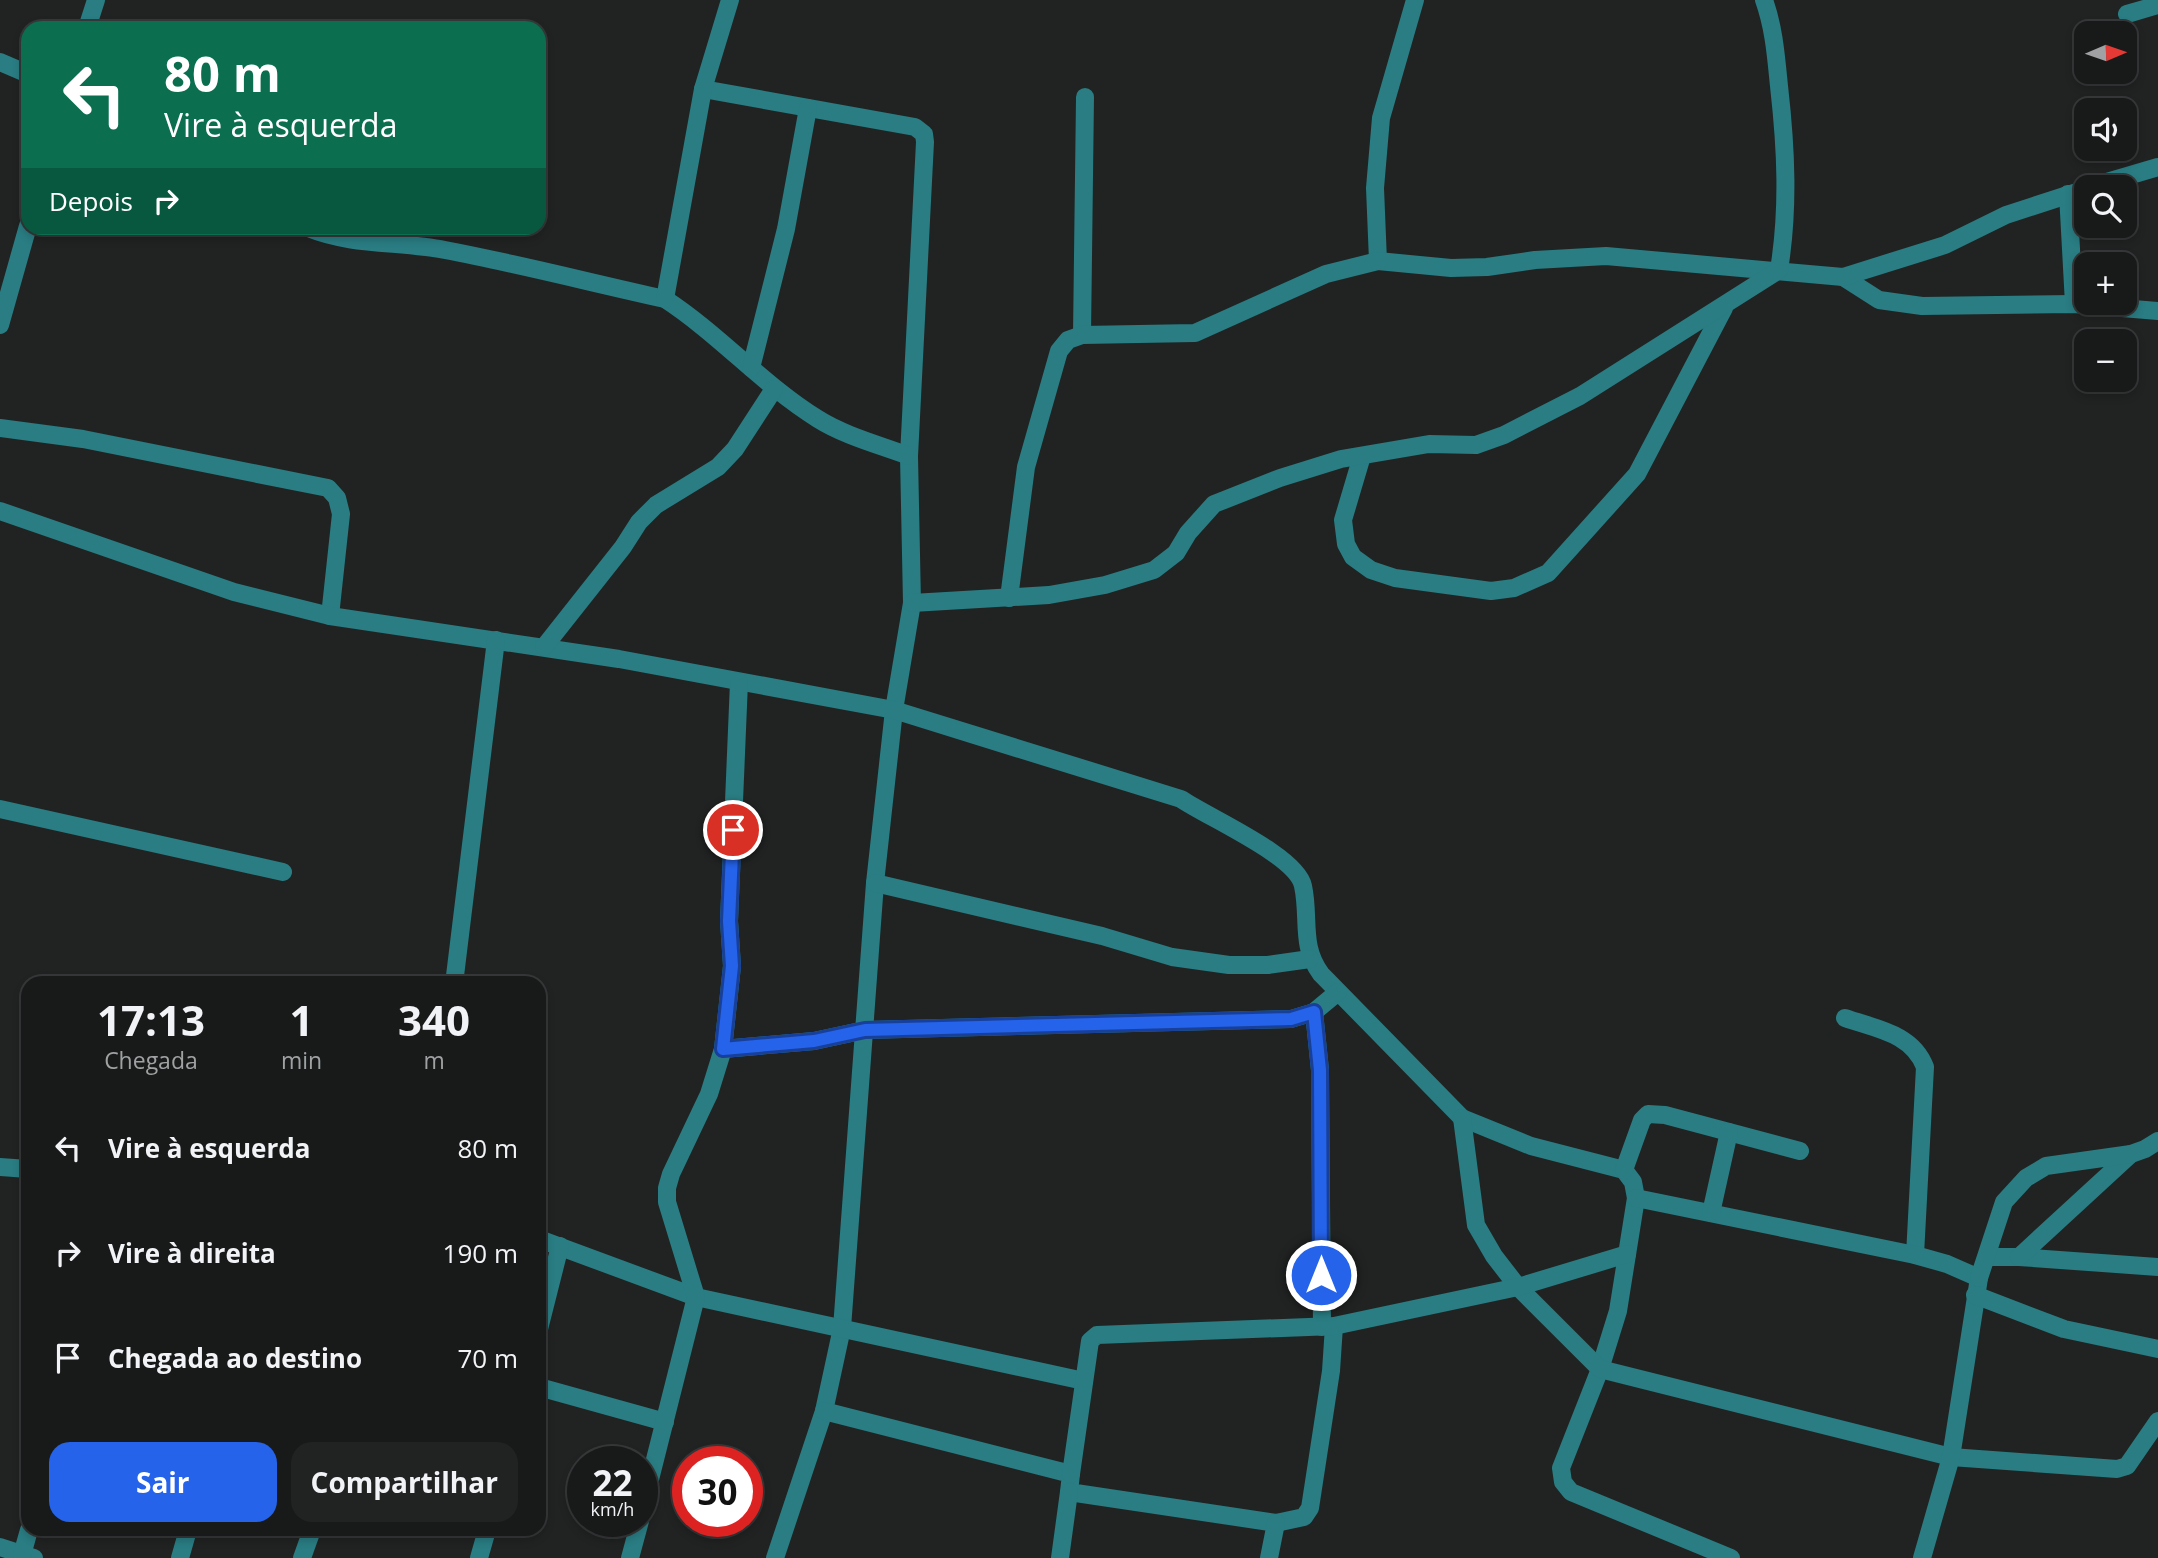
<!DOCTYPE html>
<html lang="pt">
<head>
<meta charset="utf-8">
<style>
	:root { --surface:#181a1a; --page:#212323; --text:#f1f3f6; --muted:#9fa1a2; --line:#363839; --accent:#2563eb }
	body { margin:0; font-family:"Open Sans",sans-serif; background:var(--page); color:var(--text); height:100vh; display:flex; flex-direction:column; font-size:26px; white-space:nowrap }
	* { box-sizing:border-box; margin:0 }
	p { font-size:23px; color:var(--muted) }
	.icon { flex:none; width:38px; height:38px; fill:none; stroke:currentColor; stroke-width:2; stroke-linecap:round; stroke-linejoin:round }
	.map { position:relative; flex:1; overflow:hidden }
	.sheet { position:absolute; left:21px; top:976px; width:525px; height:560px; display:flex; flex-direction:column; background:var(--surface); border-radius:21px; box-shadow:0 4px 10px #0003,0 0 0 2px var(--line) }
	.sheet>* { flex:none }
	.hud { position:absolute; left:21px; top:21px; width:525px; height:214px; border-radius:21px; box-shadow:0 4px 10px #0003,0 0 0 2px var(--line); background:#0b6e4f; color:#fff; overflow:hidden }
	.needle { width:46px; rotate:88deg }
	.tools { position:absolute; left:2074px; top:21px; display:grid; gap:14px }
	.tools a { display:grid; place-items:center; width:63px; height:63px; border-radius:14px; background:var(--surface); box-shadow:0 4px 10px #0003,0 0 0 2px var(--line); font-size:35px }
	.speed { position:absolute; left:567px; top:1446px; display:flex; gap:14px; font-size:35px; font-weight:700; text-align:center }
	.speed>* { display:grid; place-content:center; width:91px; height:91px; border-radius:50%; background:var(--surface); box-shadow:0 4px 10px #0003,0 0 0 2px var(--line); line-height:1 }
	.speed small { font-size:18px; font-weight:400 }
	.speed .limit { border:10px solid #d22; background:#fff; color:#111 }
	.pin { position:absolute; display:grid; place-items:center; width:60px; height:60px; color:#fff; margin:-30px; border:4px solid #fff; border-radius:50%; box-shadow:0 2px 7px #0007 }
	.me { position:absolute; width:77px; margin:-38px; rotate:0deg; stroke-linejoin:round; filter:drop-shadow(0 0 5px #0008) }
	.turn { display:flex; align-items:center; gap:24px; height:147px; padding:0 28px; font-size:32px }
	.turn .icon { width:91px; height:91px; stroke-width:2.5 }
	.turn b { display:block; font-size:49px; line-height:60px }
	.then { display:flex; align-items:center; height:66px; padding:0 28px; background:#0003; gap:14px; font-size:26px }
	.eta { display:flex; justify-content:space-evenly; align-items:center; height:119px; text-align:center }
	.eta b { font-size:42px; font-weight:700; line-height:49px }
	.action { display:flex; gap:14px; margin-top:auto; padding:14px 28px }
	.action a { flex:1; height:80px; border-radius:21px; background:var(--accent); color:#fff; font-size:28px; font-weight:700; line-height:80px; text-align:center }
	.action a+a { background:var(--page); color:var(--text) }
	ul { padding:0; list-style:none }
	li { display:flex; align-items:center; gap:21px; height:105px; padding:0 28px }
	li div { flex:1 }
	li b { display:block; font-size:26px }
	li em { font-style:normal }
	.map>svg:first-child { display:block }
</style>
</head>
<body>
<div class="map">
<svg width="2158" height="1558" viewBox="0 0 2158 1558">
	<rect width="100%" height="100%" fill="#202322"/>
	<g fill="none" stroke-linecap="round" stroke-linejoin="round">
		<!-- minor -->
		<g stroke="#297d83" stroke-width="18">
			<polyline points="2127,14 2158,5"/>
			<polyline points="87,28 96,0"/>
			<polyline points="0,62 28,74"/>
			<polyline points="703,89 915,127 924,134 925,142 909,456 912,603 894,710 875,883 842,1328 824,1411 775,1558"/>
			<polyline points="2090,187 2158,167"/>
			<polyline points="2068,194 2074,304"/>
			<path d="M308 228C352 246 399 241 445 250 519 264 592 283 665 299 720 335 763 385 818 419 845 436 880 445 909 456"/>
			<polyline points="1378,261 1375,188 1381,118 1415,0"/>
			<polyline points="1843,277 1879,300 1922,306 2074,304 2158,311"/>
			<polyline points="665,299 703,89 730,0"/>
			<polyline points="0,325 28,226"/>
			<polyline points="1082,335 1085,97"/>
			<polyline points="751,368 786,229 808,108"/>
			<polyline points="0,428 83,439 328,488 337,498 341,514 330,616"/>
			<polyline points="1362,456 1343,520 1346,544 1353,557 1371,570 1395,578 1491,591 1514,588 1548,573 1637,474 1724,308"/>
			<path d="M0 511 234 592 330 616 619 659 894 710 1181 799C1209 818 1297 856 1303 886 1310 918 1300 946 1321 974L1462 1118 1531 1146 1624 1170 1633 1182 1636 1198 1618 1311 1600 1369 1561 1468 1563 1482 1571 1492 1731 1558"/>
			<polyline points="1009,598 1026,467 1059,351 1068,340 1082,335 1195,333 1326,274 1378,261 1451,268 1487,267 1535,260 1606,256 1843,277 1945,245 2006,215 2086,189"/>
			<path d="M912 603 1049 595 1105 585 1154 570 1176 553 1188 533 1214 504 1280 478 1341 459 1429 444 1476 445 1504 435 1580 396 1779 270C1789 208 1786 148 1779 86 1776 56 1774 28 1764 0"/>
			<polyline points="544,647 623,547 639,522 656,505 718,467 735,449 774,389"/>
			<polyline points="0,809 283,872"/>
			<polyline points="875,883 1102,936 1172,957 1229,965 1268,965 1310,959"/>
			<polyline points="454,984 496,640"/>
			<polyline points="1314,1012 1320,1070 1322,1327"/>
			<path d="M1845 1018C1876 1029 1912 1033 1925 1067L1915 1255"/>
			<polyline points="723,1049 814,1041 865,1030 1291,1019 1314,1012 1338,992"/>
			<polyline points="1462,1118 1476,1225 1494,1256 1518,1287 1600,1369 1951,1457 2117,1469 2127,1466 2158,1421"/>
			<polyline points="0,1167 28,1169"/>
			<polyline points="1624,1170 1642,1120 1648,1114 1665,1115 1800,1151"/>
			<polyline points="1636,1198 1915,1255 1947,1264 1979,1278 1951,1457 1922,1558"/>
			<polyline points="1711,1213 1729,1132"/>
			<polyline points="539,1239 696,1297 1084,1381"/>
			<polyline points="1987,1257 2019,1257 2158,1267"/>
			<polyline points="2019,1257 2131,1154"/>
			<polyline points="1979,1278 2004,1202 2026,1178 2046,1166 2131,1154 2145,1149 2158,1141"/>
			<polyline points="1975,1295 2064,1329 2158,1349"/>
			<polyline points="539,1329 560,1246"/>
			<polyline points="539,1387 665,1422"/>
			<polyline points="824,1411 1071,1474 1069,1492 1276,1523 1304,1517 1310,1508 1331,1371 1334,1326"/>
			<polyline points="1071,1474 1090,1341 1097,1335 1334,1326 1518,1287 1627,1254"/>
			<polyline points="642,1511 696,1297 667,1202 667,1188 671,1174 709,1094 723,1049 732,966 729,921 739,682"/>
			<polyline points="0,1547 34,1558"/>
			<polyline points="22,1555 29,1530"/>
			<polyline points="180,1558 188,1530"/>
			<polyline points="302,1558 312,1530"/>
			<polyline points="479,1558 487,1530"/>
			<polyline points="630,1558 640,1521"/>
			<polyline points="1060,1558 1069,1492"/>
			<polyline points="1269,1558 1276,1523"/>
		</g>
	</g>
	<g fill="none" stroke-linecap="round" stroke-linejoin="round">
		<!-- route casing -->
		<g stroke="#184099" stroke-width="18">
			<polyline id="route" points="733,830 729,921 732,966 723,1049 814,1041 865,1030 1291,1019 1314,1012 1320,1070 1321,1275"/>
		</g>
		<!-- route -->
		<use href="#route" stroke="#2563eb" stroke-width="12"/>
	</g>
</svg>
<div class="tools">
<a><svg class="needle" viewBox="-14 -14 28 28"><path d="M0-13l5 13h-10z" fill="#e53935"/><path d="M0 13l5-13h-10z" fill="#9fa1a2"/></svg></a>
<a><svg class="icon" aria-label="sound" viewBox="0 0 24 24"><path d="M4 9h4l5-4v14l-5-4H4zM17 9q2 3 0 6"/></svg></a>
<a><svg class="icon" aria-label="search" viewBox="0 0 24 24"><circle cx="10" cy="10" r="6"/><path d="M15 15l6 6"/></svg></a>
<a>+</a>
<a>−</a>
</div>
<div class="speed"><div>22<small>km/h</small></div><div class="limit">30</div></div>
<div class="pin" style="left:733px;top:830px;background:#d93025"><svg class="icon" aria-label="arrive" viewBox="0 0 24 24"><path d="M6 21V4h12l-3 4 3 4H6"/></svg></div>
<svg class="me" style="left:1321px;top:1275px" viewBox="-20 -20 40 40"><circle r="17" fill="#2563eb" stroke="#fff" stroke-width="3"/><path d="M0-11L8 9 0 5-8 9z" fill="#fff"/></svg>
<div class="hud">
<div class="turn"><svg class="icon" aria-label="left" viewBox="0 0 24 24"><path d="M17 20v-9H6M10 6l-5 5 5 5"/></svg><div><b>80 m</b>Vire à esquerda</div></div>
<div class="then">Depois<svg class="icon" aria-label="right" viewBox="0 0 24 24"><path d="M7 20v-9h11M14 6l5 5-5 5"/></svg></div>
</div>
<section class="sheet">
<div class="eta">
<div><b>17:13</b><p>Chegada</p></div>
<div><b>1</b><p>min</p></div>
<div><b>340</b><p>m</p></div>
</div>
<ul>
<li><svg class="icon" aria-label="left" viewBox="0 0 24 24"><path d="M17 20v-9H6M10 6l-5 5 5 5"/></svg><div><b>Vire à esquerda</b></div><em>80 m</em></li>
<li><svg class="icon" aria-label="right" viewBox="0 0 24 24"><path d="M7 20v-9h11M14 6l5 5-5 5"/></svg><div><b>Vire à direita</b></div><em>190 m</em></li>
<li><svg class="icon" aria-label="arrive" viewBox="0 0 24 24"><path d="M6 21V4h12l-3 4 3 4H6"/></svg><div><b>Chegada ao destino</b></div><em>70 m</em></li>
</ul>
<div class="action"><a>Sair</a><a>Compartilhar</a></div>
</section>
</div>
</body>
</html>
